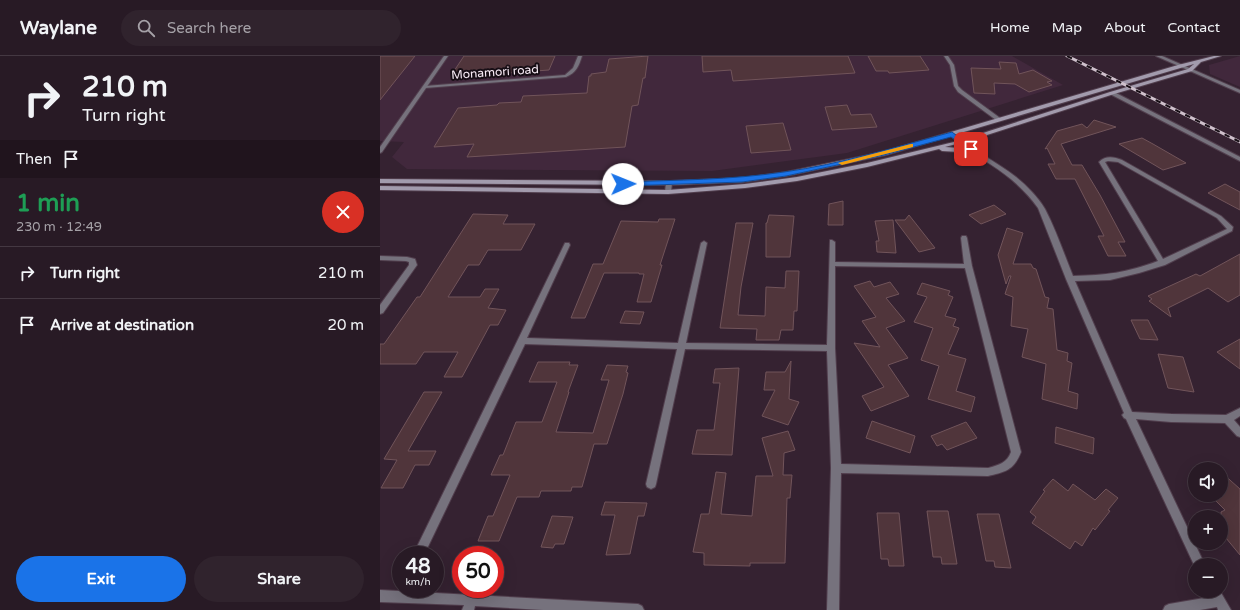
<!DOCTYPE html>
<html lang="en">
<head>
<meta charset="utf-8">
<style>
	:root { --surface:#281a25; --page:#30232d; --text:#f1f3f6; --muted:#a5a1a7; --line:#443842; --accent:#1a73e8 }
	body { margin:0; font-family:"Varela Round",sans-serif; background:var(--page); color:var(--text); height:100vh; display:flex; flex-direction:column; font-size:15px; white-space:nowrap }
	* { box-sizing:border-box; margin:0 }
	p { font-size:13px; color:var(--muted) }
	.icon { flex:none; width:22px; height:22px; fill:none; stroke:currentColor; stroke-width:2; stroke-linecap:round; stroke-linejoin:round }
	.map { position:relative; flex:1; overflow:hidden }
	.details { display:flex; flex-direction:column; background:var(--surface); width:380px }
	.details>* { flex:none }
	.guide { background:#281a25; color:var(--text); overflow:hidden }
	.tools { position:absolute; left:808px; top:406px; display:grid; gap:8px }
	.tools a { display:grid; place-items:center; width:40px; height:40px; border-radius:50%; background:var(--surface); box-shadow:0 4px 16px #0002,0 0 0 1px var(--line); font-size:20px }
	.speed { position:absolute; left:12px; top:490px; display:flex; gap:8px; font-size:20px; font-weight:700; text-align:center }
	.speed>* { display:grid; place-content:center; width:52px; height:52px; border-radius:50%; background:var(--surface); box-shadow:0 4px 16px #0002,0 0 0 1px var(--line); line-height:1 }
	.speed small { font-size:10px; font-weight:400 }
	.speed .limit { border:6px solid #d22; background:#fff; color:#111 }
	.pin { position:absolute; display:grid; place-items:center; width:34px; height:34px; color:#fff; margin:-17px; border-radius:8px; box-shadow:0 2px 6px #0006 }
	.me { position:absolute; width:44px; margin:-22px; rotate:89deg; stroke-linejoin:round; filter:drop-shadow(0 0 3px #0008) }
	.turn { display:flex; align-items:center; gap:14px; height:84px; padding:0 16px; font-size:18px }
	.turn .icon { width:52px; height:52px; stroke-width:2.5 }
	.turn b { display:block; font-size:28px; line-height:34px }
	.then { display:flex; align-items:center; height:38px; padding:0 16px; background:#0003; gap:8px; font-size:15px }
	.round { display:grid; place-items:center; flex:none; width:42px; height:42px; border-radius:21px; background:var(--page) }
	.headline { display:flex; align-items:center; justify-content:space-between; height:68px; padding:0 16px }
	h1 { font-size:24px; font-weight:700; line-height:30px; color:#1e9e55 }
	.cta { display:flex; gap:8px; margin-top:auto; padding:8px 16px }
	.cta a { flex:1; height:46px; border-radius:24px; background:var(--accent); color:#fff; font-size:16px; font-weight:700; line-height:46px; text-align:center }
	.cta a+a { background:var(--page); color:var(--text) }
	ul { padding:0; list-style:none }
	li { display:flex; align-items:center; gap:12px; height:52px; padding:0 16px; border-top:1px solid var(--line) }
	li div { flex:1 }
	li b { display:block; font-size:15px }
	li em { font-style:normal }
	header { display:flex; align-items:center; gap:24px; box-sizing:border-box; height:56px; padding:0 20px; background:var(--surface); border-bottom:1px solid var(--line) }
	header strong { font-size:19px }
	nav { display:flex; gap:22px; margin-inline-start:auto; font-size:14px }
	.search { width:280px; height:36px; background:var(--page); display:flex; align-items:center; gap:10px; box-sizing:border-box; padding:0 14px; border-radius:22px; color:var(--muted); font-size:15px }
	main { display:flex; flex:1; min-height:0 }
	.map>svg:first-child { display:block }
</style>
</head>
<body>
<header>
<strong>Waylane</strong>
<div class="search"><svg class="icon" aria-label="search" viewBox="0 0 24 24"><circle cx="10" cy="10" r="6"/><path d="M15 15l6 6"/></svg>Search here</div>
<nav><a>Home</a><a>Map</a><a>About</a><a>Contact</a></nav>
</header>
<main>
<section class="details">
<div class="guide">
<div class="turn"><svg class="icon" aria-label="right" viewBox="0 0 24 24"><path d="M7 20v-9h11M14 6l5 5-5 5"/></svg><div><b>210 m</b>Turn right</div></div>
<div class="then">Then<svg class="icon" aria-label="arrive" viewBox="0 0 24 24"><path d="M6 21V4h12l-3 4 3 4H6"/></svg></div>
</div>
<div class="headline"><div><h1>1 min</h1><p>230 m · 12:49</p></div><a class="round" style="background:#d93025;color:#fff"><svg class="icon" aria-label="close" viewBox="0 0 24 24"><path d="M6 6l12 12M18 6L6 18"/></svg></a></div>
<ul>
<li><svg class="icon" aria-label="right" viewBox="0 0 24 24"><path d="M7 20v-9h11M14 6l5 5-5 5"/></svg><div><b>Turn right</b></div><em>210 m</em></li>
<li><svg class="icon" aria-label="arrive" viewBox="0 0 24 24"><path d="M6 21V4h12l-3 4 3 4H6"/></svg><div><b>Arrive at destination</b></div><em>20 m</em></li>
</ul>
<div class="cta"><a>Exit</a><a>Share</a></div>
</section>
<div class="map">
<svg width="860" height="554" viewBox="0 0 860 554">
	<rect width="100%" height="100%" fill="#352231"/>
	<!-- built -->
	<g fill="#41283c">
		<polygon points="0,0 632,0 683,29 467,97 332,115 27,113 12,101 24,86 0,85"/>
		<polygon points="860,0 860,31 830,18 829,9"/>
	</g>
	<!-- building -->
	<g fill="#50353b" stroke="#71545a">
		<polygon points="0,0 35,0 0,44"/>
		<polygon points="84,0 175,0 169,14 87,20 89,17 72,18"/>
		<polygon points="268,0 265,22 263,22 258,49 252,50 245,91 87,101 94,88 54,91 78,52 117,49 119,47 141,46 143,40 207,37 209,20 211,20 211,18 226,16 229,3"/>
		<polygon points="322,0 468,0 475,17 353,25 351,14 323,16"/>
		<polygon points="488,0 540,0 549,14 509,17 508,15 496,15"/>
		<polygon points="619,6 636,7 639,18 653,14 672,25 667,26 672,29 649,36 635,28 614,27 615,38 594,37 591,12 621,13"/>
		<polygon points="467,49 471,59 491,58 497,71 452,74 445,51"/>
		<polygon points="714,64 736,71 681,88 692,109 702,109 720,139 745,186 738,186 746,200 728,200 718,180 724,180 695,123 676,123 668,108 675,108 667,92 665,93 677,75 702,68 707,72"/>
		<polygon points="403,67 411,94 371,97 366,70"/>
		<polygon points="762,82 773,88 806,107 783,114 739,88"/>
		<polygon points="845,128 860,136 860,154 828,137"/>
		<polygon points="463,145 463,169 448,169 449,148"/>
		<polygon points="614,149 626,158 601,168 589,159"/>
		<polygon points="93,158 128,159 123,168 155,168 141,194 108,194 99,209 88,209 68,241 100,241 105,233 119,233 108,252 126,254 118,269 110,269 82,321 64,321 78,296 44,296 36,308 0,308 0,288 4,288 37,241 40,241"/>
		<polygon points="389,159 414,160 410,201 386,201 386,167 387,167"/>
		<polygon points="529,159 555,192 539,196 515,164 525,164"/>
		<polygon points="279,163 295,163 280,209 282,209 271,246 257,246 264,218 259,218 259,217 224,217 205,262 191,262 213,208 223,208 241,165 278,166"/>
		<polygon points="513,164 516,197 497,196 496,185 499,185 495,165"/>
		<polygon points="356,167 373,167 361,231 358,259 385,260 386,231 405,232 406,215 419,215 417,255 414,255 413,274 401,274 399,284 376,284 377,273 340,272"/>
		<polygon points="627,172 643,177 633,208 651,208 653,212 656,213 665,241 669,242 667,252 673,253 677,294 688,297 687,305 692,307 688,335 698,338 697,353 662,343 666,308 642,301 648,273 631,270 633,241 625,238 631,220 629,220 626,228 618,199"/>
		<polygon points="860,198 860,239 848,246 828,232 788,252 791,261 769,245 772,243 768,240 816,218 820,220"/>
		<polygon points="490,225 494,231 510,226 519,238 506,242 525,265 506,272 528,302 508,309 529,340 491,355 482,340 504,331 474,287 500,291 482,265 496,261 474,230"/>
		<polygon points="542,227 570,235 568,239 573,241 565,260 576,263 573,270 579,272 568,298 586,303 576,335 595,341 591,356 548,343 559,310 541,304 553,272 534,266 547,241 537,238"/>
		<polygon points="245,255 264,256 260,268 240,267"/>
		<polygon points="751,264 768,264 778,284 760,283"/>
		<polygon points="860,283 860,313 837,296"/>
		<polygon points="778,298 803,301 814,336 788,332"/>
		<polygon points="411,305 409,343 419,346 408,369 382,360 395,334 384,334 386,316 405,316"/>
		<polygon points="158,306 190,306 189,309 198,309 188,336 189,336 176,376 213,377 229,324 221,324 227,309 248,310 246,316 248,317 243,338 227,388 214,388 202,431 192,431 191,435 161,435 159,441 137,441 119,485 98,485 108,460 113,460 130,419 111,419 120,399 123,399 136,366 162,366 177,326 149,326"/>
		<polygon points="359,312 352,399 312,398 317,374 334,374 340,327 333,327 335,313"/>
		<polygon points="44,336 62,336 28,395 56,395 49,409 35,409 23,432 1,432 17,404 4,403"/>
		<polygon points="492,365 535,380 530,397 486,382"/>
		<polygon points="586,366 597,382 567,394 562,388 557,390 551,380"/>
		<polygon points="676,371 714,382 713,398 675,387"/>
		<polygon points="408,375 415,394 404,397 403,419 412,419 410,442 407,442 405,507 370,507 370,510 324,509 324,497 313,496 321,458 329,458 336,416 346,417 341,458 372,460 376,420 393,420 382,382"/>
		<polygon points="841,416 860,433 860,499 841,476 841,456 845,454 830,439 841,439"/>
		<polygon points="673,423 688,435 693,428 715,444 726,433 738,442 728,454 730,455 715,474 713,472 702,490 695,485 690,493 652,467 656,461 650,456 665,435 663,434"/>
		<polygon points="225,446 267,447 264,460 258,460 250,498 226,499 235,459 221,459"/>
		<polygon points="547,455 568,455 577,508 562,508 561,501 553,501"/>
		<polygon points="497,457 519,457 524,510 509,510 508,503 501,503"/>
		<polygon points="597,458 619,458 631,512 615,511 614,505 606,505"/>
		<polygon points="172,460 193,461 184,488 175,488 173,492 161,491"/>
	</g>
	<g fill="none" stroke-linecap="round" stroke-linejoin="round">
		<!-- service casing -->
		<g stroke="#513e4d" stroke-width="2">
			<g id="service">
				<path d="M198 0H202C199 10 196 17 186 21L45 32 43 31 45 30 185 19 193 12Z"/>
				<polygon points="564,0 568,0 574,9 578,30 582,34 620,62 620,64 616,64 578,36 574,30 570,9"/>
			</g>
		</g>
		<!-- minor casing -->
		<g stroke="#513e4d" stroke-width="2">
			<g id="minor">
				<polygon points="64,0 68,0 2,96 0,97 0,91"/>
				<polygon points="776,0 782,0 860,34 860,37"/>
				<polygon points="730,36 734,36 860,101 860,105 730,38"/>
				<path d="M570 77H574C592 95 616 105 636 121 647 130 658 141 665 153 676 174 684 198 693 220 726 219 746 217 778 205L719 106C726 99 734 101 742 104L841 160 853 171 852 175 785 209 759 217 730 224 695 225 752 356 791 358 846 359 860 352V360L854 364 860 371V381L857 380 845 367 791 366 756 363 825 509H815V511L746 363 744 362 742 359 744 357 686 223 658 152C645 134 629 120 610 108 596 99 582 91 570 79ZM728 105 738 106 837 162 847 173 783 203 725 106Z"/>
				<path d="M582 180H586L587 182 592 210 641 396C634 414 626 416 608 420L461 417 459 554H447L451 412 447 295 305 293 276 428 275 431 271 433 267 431 266 428 297 293 145 288 44 499H33L185 187H189L190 189 147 282 298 287 321 187 324 185 327 187 306 287 447 289 450 184H452L455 186V206L584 208 581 182ZM455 210 585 212 631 396C627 407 619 409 608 412L461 408 455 292Z"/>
				<polygon points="0,200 27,201 35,203 37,209 3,257 0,258 0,249 29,209 29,206 26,205 0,204"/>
				<polygon points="0,534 258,548 262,550 264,554 163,554 95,550 94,554 82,554 84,549 0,546"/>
				<polygon points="827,535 840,535 851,554 838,554 837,551 820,554 783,554 785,550 789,548 830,541"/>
			</g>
		</g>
		<!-- tertiary casing -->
		<g stroke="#513e4d" stroke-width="2">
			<polygon id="tertiary" points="289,125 292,127 291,136 288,138 285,136 286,127"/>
		</g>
		<!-- secondary casing -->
		<g stroke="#513e4d" stroke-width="2">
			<path id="secondary" d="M834 0H841L821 6 812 15 734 38 607 79 602 85 605 101 602 103 579 96 562 95 559 93 487 111 417 125 365 132 288 138 0 134V130L288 134 365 128 417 121 487 107 578 85 730 36 808 13 814 8 506 99 406 120 363 126 289 129 0 127V123L289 125 363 122 406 116 503 96 798 9ZM599 82 596 85 599 98 579 92 565 91Z"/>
		</g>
		<!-- service -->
		<use href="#service" fill="#76727d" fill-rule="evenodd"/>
		<!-- minor -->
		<use href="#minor" fill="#76727d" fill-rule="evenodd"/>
		<!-- tertiary -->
		<use href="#tertiary" fill="#76727d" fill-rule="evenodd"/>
		<!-- secondary -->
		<use href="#secondary" fill="#a29bad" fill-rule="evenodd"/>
		<!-- rail casing -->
		<g stroke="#cfc1cc" stroke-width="3">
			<polyline id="rail" points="687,0 860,86"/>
		</g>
		<!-- rail -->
		<use href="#rail" stroke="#170e15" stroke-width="2" stroke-dasharray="5.5" stroke-linecap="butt"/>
	</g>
	<!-- route -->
	<path fill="#1a73e8" stroke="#114b97" d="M572 76 593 92V94H589L571 81 504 99 406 120 362 126 243 130 240 128 243 126C297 124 350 124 404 116 461 108 516 91 572 76Z"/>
	<!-- slow -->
	<polygon fill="#f59e0b" points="531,88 533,88 533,91 462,109 458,107"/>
	<g text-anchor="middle" stroke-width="4" stroke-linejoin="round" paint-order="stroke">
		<!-- far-street labels -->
		<g font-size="12" fill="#faedf7" stroke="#170e15">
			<text transform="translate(115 16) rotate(-4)" y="4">Monamori road</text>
		</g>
	</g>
</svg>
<div class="tools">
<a><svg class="icon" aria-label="sound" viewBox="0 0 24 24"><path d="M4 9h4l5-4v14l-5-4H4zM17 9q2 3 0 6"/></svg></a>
<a>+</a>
<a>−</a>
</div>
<div class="speed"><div>48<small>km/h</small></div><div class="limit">50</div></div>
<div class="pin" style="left:591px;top:93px;background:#d93025"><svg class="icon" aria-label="arrive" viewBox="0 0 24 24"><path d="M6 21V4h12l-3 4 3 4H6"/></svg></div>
<svg class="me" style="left:243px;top:128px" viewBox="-20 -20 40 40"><circle r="19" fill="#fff"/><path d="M0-13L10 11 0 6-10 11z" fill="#1a73e8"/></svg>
</div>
</main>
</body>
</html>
